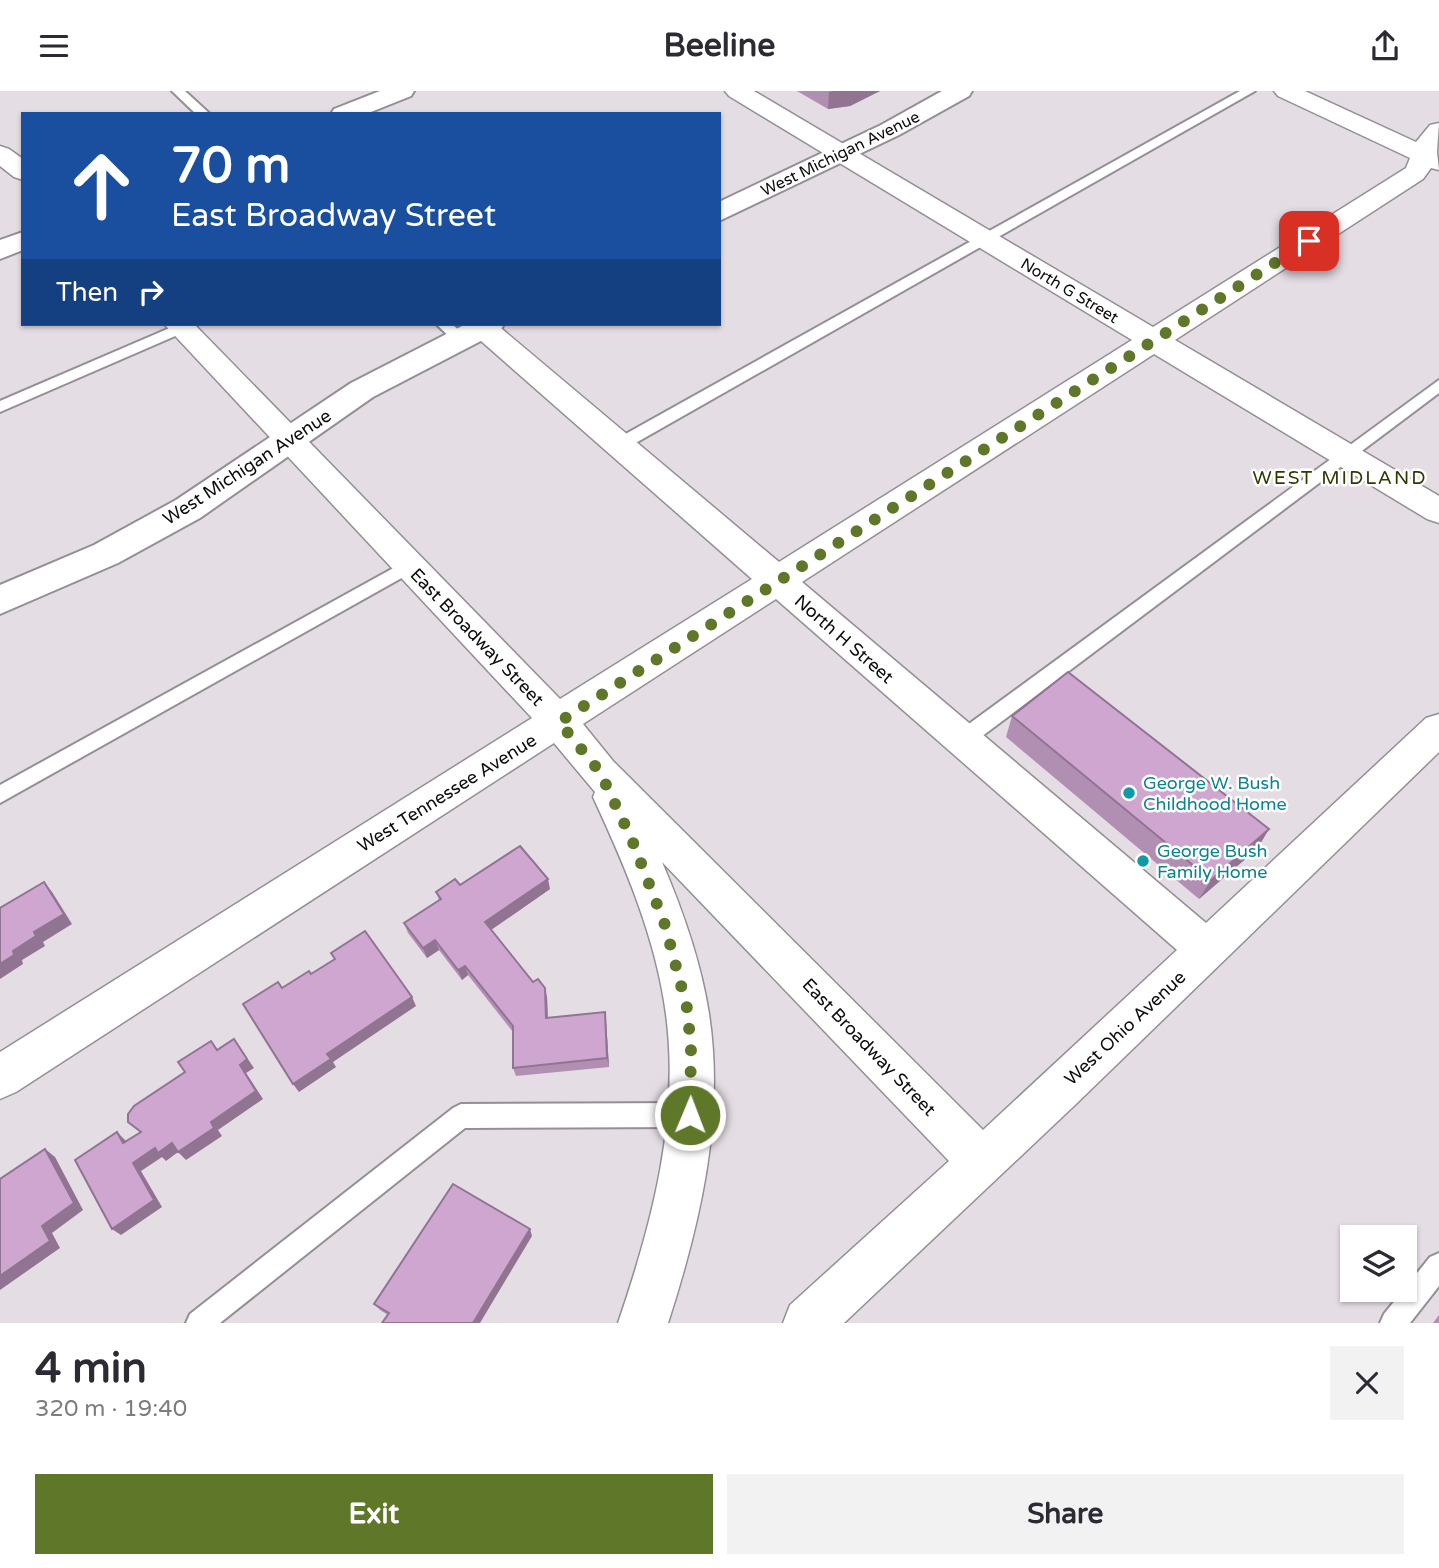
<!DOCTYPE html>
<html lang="en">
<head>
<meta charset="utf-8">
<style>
	:root { --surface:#fff; --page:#f2f2f3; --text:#2b2b33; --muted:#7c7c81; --accent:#5f7729 }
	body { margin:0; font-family:"Varela Round",sans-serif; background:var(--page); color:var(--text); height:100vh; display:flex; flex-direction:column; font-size:26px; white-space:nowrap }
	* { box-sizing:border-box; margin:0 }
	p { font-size:23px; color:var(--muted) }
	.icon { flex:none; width:38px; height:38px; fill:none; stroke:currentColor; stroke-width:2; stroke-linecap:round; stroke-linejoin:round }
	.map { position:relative; height:1232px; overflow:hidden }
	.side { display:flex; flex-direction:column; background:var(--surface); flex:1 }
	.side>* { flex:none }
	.hud { position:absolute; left:21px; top:21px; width:700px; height:214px; border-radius:0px; box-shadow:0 2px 5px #0004; background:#1a4fa0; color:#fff; overflow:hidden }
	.tools { position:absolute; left:1340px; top:1134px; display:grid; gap:14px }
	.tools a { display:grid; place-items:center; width:77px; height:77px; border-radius:0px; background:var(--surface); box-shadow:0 2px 5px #0004; font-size:35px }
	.pin { position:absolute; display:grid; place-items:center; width:60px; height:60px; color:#fff; margin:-30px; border-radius:14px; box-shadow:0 4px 10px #0006 }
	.me { position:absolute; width:77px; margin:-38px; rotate:1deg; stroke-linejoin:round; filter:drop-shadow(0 0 5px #0008) }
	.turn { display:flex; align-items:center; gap:24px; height:147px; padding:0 35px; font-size:32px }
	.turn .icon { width:91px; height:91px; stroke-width:2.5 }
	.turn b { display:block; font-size:49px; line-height:60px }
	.then { display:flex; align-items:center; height:66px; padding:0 35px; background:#0003; gap:14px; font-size:26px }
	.round { display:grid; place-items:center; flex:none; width:74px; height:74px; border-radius:0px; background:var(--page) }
	.overview { display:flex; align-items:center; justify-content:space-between; height:119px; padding:0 35px }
	h1 { font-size:42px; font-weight:700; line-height:52px }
	.primary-button { display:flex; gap:14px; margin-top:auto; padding:14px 35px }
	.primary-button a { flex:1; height:80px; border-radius:0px; background:var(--accent); color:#fff; font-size:28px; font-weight:700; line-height:80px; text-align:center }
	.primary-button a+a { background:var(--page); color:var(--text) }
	header { display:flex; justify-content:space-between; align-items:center; height:91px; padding:0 35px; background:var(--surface); font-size:32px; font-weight:700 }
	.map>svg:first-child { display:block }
</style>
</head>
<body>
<header><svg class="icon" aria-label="menu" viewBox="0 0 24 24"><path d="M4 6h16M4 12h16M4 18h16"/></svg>Beeline<svg class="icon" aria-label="share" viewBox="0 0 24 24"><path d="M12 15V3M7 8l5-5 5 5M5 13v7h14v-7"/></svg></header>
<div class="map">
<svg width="1439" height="1232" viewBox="0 0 1439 1232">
	<rect width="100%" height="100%" fill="#e4dde4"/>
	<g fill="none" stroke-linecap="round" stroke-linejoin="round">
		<!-- lane casing -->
		<g stroke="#958e95" stroke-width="4">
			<g id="lane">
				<polygon points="172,0 185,0 210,23 196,23"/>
				<polygon points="1240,0 1255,0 625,358 619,360 611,354 613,350"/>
				<polygon points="179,233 198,233 196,236 0,321 0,310"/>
				<polygon points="436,233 452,233 467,247 464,250 454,250"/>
				<polygon points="1439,289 1439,302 969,655 962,657 955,655 952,649 955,643"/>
				<polygon points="408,469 414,470 417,475 414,480 0,712 0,694"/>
				<polygon points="690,1012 698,1016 702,1024 698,1032 690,1036 465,1037 220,1232 186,1232 190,1223 453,1017 461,1013"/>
				<polygon points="1439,1162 1439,1195 1410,1232 1380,1232 1384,1223 1430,1166"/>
			</g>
		</g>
		<!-- street casing -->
		<g stroke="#958e95" stroke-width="3">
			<g id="street">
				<path d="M725 0H754L1153 236 1406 77 1410 67 1278 5 1274 0H1305L1416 51 1430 34 1439 32 1437 61 1439 79 1431 77 1423 88 1175 249 1439 405V432L1427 428 1154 263 802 491 1206 832 1426 627 1439 623V661L1076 1013 844 1232H783L790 1214 949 1070 662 771C683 820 701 871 709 923 725 1028 700 1133 668 1232H618C652 1133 680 1028 666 923 656 847 625 775 593 706L595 701 554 652 16 1001 0 1008V961L532 627 164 233H194L560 608 752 488 472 242 468 236 470 233H496L779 471 1132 249 729 5ZM776 508 1177 859 983 1039 613 670 583 633Z"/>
				<polygon points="0,55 9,58 23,68 23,89 14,86 0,75"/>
			</g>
		</g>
		<!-- secondary casing -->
		<g stroke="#958e95" stroke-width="4">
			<g id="secondary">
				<polygon points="380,0 414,0 411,5 366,23 331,23 334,18"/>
				<polygon points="942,0 972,0 969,5 899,44 719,130 719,111 881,34"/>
				<polygon points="23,141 23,159 0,168 0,149"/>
				<polygon points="466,233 504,233 500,240 373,306 200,427 118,472 0,523 0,494 94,454 176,409 351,292"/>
			</g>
		</g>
		<!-- lane -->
		<use href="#lane" fill="#fff" fill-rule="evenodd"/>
		<!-- street -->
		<use href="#street" fill="#fff" fill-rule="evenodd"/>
		<!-- secondary -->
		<use href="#secondary" fill="#fff" fill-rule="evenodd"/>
	</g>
	<!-- wall -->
	<g fill="#b18fb3">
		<polygon points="797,0 880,0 850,15 828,18"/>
		<polygon points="1012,625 1269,738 1257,758 1199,808 1006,646"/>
		<polygon points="460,794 550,798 491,839 533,891 547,906 548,927 605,921 606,930 609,976 516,985 513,977 513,941 468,884 462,889 439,859 427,867 408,842 404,832 439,809 436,801"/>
		<polygon points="532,1145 388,1224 380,1219 374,1213"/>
		<polygon points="1439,1224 1439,1232 1433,1232"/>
	</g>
	<!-- shaded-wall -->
	<g fill="#907492">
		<polygon points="834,0 880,0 850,15 828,18 829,1"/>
		<polygon points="1269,738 1257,758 1199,808 1211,789"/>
		<polygon points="548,788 550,798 488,841 485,831"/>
		<polygon points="44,791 52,801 72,833 43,851 45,855 22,869 23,873 0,888 0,873 13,860"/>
		<polygon points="435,849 439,859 427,867 423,857"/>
		<polygon points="465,875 468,884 462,889 458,879"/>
		<polygon points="545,897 547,906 548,936 546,927"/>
		<polygon points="412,906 416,915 333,971 336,976 299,1001 293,993 327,963"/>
		<polygon points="605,921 606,930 609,976 607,967"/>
		<polygon points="234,948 254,977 246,982 263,1008 218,1039 222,1045 186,1069 178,1061 166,1070 162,1066 141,1080 162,1116 121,1144 112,1138 133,1072 155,1057 172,1052 211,1031"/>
		<polygon points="117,1041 125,1049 131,1060 123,1052"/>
		<polygon points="45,1058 55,1066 83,1119 52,1142 60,1157 0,1199 0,1185 42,1135"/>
		<polygon points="530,1138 532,1145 480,1232 473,1232"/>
	</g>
	<!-- building -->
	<g fill="#cea6d0" stroke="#907492" stroke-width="2">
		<polygon points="1068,581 1269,738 1211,789 1012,625"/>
		<polygon points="520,755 548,788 485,831 533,891 538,888 545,897 546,927 605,921 607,967 513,977 513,935 465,875 458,879 435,849 423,857 404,832 441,808 436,801 455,788 460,794"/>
		<polygon points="44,791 64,823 34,841 36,845 13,860 14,864 0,873 0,817"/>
		<polygon points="365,840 412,906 327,963 331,968 293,993 243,913 278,891 282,897 309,880 311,883 335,868 331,862"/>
		<polygon points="234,948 247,968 240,974 256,1000 211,1031 214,1037 178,1061 172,1052 158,1062 155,1057 133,1072 154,1109 112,1138 75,1069 117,1041 123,1052 141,1041 128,1031 128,1023 134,1015 185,981 178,971 211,950 217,959"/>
		<polygon points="45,1058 74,1112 42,1135 50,1150 0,1185 0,1088"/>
		<polygon points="453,1093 530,1138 473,1232 382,1232 389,1222 374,1213"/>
	</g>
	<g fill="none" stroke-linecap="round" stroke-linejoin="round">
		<!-- route -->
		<polyline stroke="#5f7729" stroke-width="12" stroke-dasharray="0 21.6" points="690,1024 691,956 687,917 665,834 632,749 600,681 559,631 1309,150"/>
	</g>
	<!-- markers -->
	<g fill="#0f9aa8" stroke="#fff" stroke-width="2.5">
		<circle cx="1129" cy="702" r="7"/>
		<circle cx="1143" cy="770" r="7"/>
	</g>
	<g text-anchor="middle" stroke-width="5" stroke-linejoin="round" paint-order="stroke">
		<!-- far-street labels -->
		<g font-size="16" fill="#0d0b0d" stroke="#fff">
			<text transform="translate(840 62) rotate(-26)" y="6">West Michigan Avenue</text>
			<text transform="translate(1070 199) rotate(31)" y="6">North G Street</text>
		</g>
		<!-- street labels -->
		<g font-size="18" fill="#0d0b0d" stroke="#fff">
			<text transform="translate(247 376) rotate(-33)" y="6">West Michigan Avenue</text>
			<text transform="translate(477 546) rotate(46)" y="6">East Broadway Street</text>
			<text transform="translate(844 548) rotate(41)" y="6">North H Street</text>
			<text transform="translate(447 702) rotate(-32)" y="6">West Tennessee Avenue</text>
			<text transform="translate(1125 937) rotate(-43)" y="6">West Ohio Avenue</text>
			<text transform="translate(869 956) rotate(46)" y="6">East Broadway Street</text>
		</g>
		<!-- culture labels -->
		<g font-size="18" fill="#0d838f" stroke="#fff" text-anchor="start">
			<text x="1143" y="698">George W. Bush<tspan x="1143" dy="21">Childhood Home</tspan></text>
			<text x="1157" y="766">George Bush<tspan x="1157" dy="21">Family Home</tspan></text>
		</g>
		<!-- neighbourhood labels -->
		<g font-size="19" letter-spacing="2" fill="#2c3b02" stroke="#fff">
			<text x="1340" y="393">WEST MIDLAND</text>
		</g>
	</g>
</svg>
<div class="tools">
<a><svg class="icon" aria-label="layers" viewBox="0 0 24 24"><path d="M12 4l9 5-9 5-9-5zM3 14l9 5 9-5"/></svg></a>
</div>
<div class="pin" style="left:1309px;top:150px;background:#d93025"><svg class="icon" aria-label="arrive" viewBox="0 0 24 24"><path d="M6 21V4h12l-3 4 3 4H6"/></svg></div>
<svg class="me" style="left:690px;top:1024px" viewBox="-20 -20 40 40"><circle r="17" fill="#5f7729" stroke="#fff" stroke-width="3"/><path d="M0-11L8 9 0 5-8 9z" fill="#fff"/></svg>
<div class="hud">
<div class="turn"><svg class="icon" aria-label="ahead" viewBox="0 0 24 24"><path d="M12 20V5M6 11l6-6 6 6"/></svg><div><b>70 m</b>East Broadway Street</div></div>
<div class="then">Then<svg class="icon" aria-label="right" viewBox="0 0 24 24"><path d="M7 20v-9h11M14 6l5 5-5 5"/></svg></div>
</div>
</div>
<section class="side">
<div class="overview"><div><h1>4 min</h1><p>320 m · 19:40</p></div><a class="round"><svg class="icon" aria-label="close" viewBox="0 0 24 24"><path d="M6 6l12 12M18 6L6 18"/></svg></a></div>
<div class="primary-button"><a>Exit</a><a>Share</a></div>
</section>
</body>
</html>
